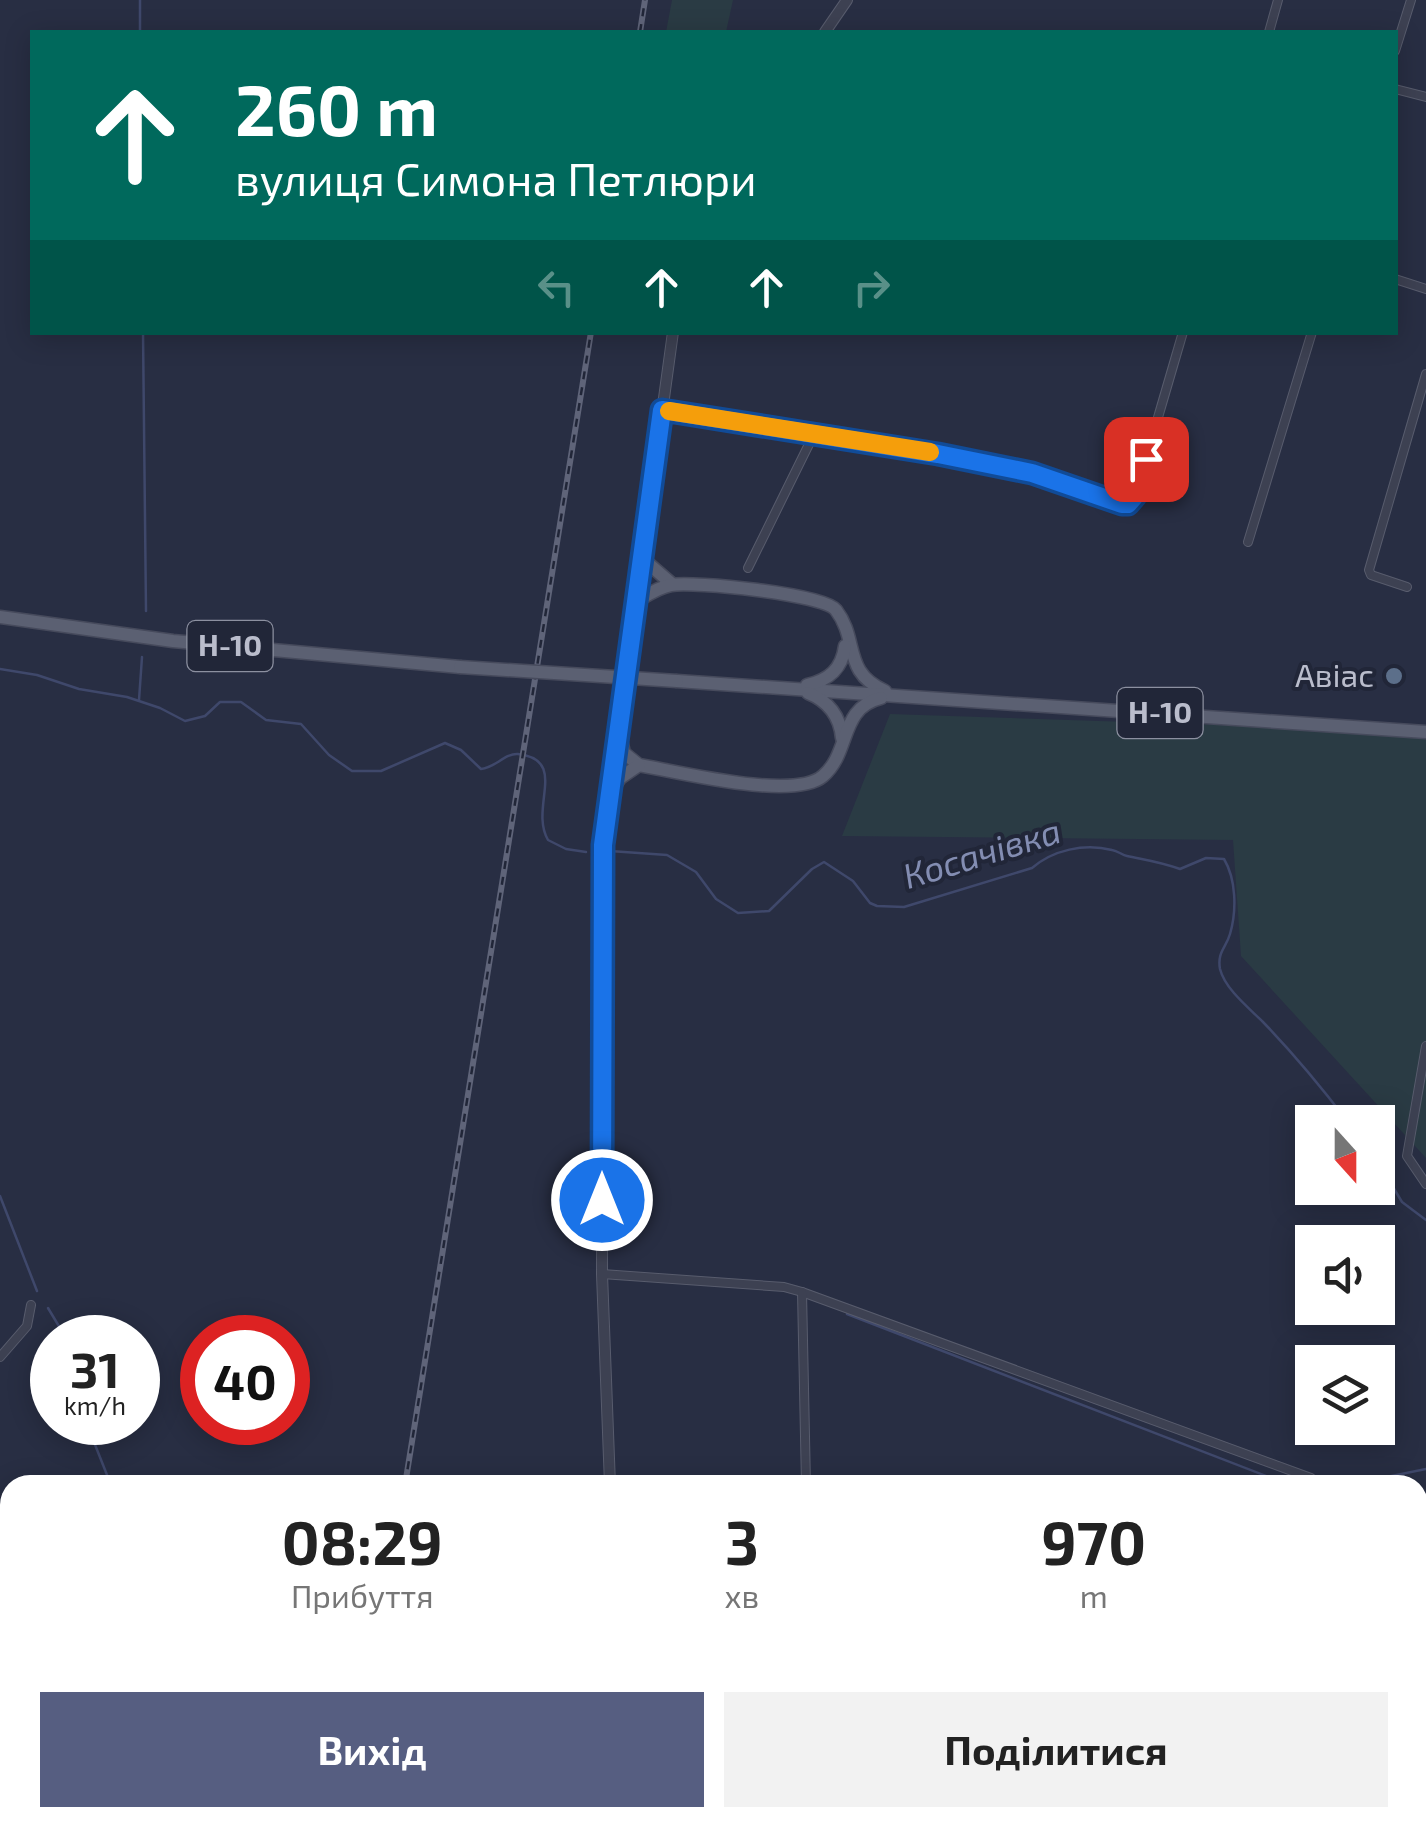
<!DOCTYPE html>
<html lang="uk">
<head>
<meta charset="utf-8">
<style>
	:root { --surface:#fff; --page:#f2f2f2; --text:#222; --muted:#767676; --accent:#565e81 }
	body { margin:0; font-family:"Exo 2",sans-serif; background:var(--page); color:var(--text); height:100vh; display:flex; flex-direction:column; font-size:38px; white-space:nowrap }
	* { box-sizing:border-box; margin:0 }
	p { font-size:32px; color:var(--muted) }
	.icon { flex:none; width:55px; height:55px; fill:none; stroke:currentColor; stroke-width:2; stroke-linecap:round; stroke-linejoin:round }
	.map { position:relative; flex:1; overflow:hidden }
	.drawer { position:absolute; left:0px; top:1475px; width:1428px; height:352px; display:flex; flex-direction:column; background:var(--surface); border-radius:30px 30px 0 0; box-shadow:0 5px 25px #0003 }
	.drawer>* { flex:none }
	.banner { position:absolute; left:30px; top:30px; width:1368px; height:305px; border-radius:0px; box-shadow:0 5px 25px #0003; background:#00695c; color:#fff; overflow:hidden }
	.needle { width:65px; rotate:159deg }
	.controls { position:absolute; left:1295px; top:1105px; display:grid; gap:20px }
	.controls a { display:grid; place-items:center; width:100px; height:100px; border-radius:0px; background:var(--surface); box-shadow:0 5px 25px #0003; font-size:50px }
	.speed { position:absolute; left:30px; top:1315px; display:flex; gap:20px; font-size:50px; font-weight:700; text-align:center }
	.speed>* { display:grid; place-content:center; width:130px; height:130px; border-radius:50%; background:var(--surface); box-shadow:0 5px 25px #0003; line-height:1 }
	.speed small { font-size:25px; font-weight:400 }
	.speed .limit { border:15px solid #d22; background:#fff; color:#111 }
	.pin { position:absolute; display:grid; place-items:center; width:85px; height:85px; color:#fff; margin:-42px; border-radius:20px; box-shadow:0 5px 15px #0006 }
	.me { position:absolute; width:110px; margin:-55px; rotate:0deg; stroke-linejoin:round; filter:drop-shadow(0 0 8px #0008) }
	.turn { display:flex; align-items:center; gap:35px; height:210px; padding:0 40px; font-size:45px }
	.turn .icon { width:130px; height:130px; stroke-width:2.5 }
	.turn b { display:block; font-size:70px; line-height:85px }
	.lanes { display:flex; align-items:center; height:95px; padding:0 40px; background:#0003; justify-content:center; gap:50px; direction:ltr }
	.lanes .off { opacity:.35 }
	.eta { display:flex; justify-content:space-evenly; align-items:center; height:170px; text-align:center }
	.eta b { font-size:60px; font-weight:700; line-height:70px }
	.button { display:flex; gap:20px; margin-top:auto; padding:20px 40px }
	.button a { flex:1; height:115px; border-radius:0px; background:var(--accent); color:#fff; font-size:40px; font-weight:700; line-height:115px; text-align:center }
	.button a+a { background:var(--page); color:var(--text) }
	.map>svg:first-child { display:block }
</style>
</head>
<body>
<div class="map">
<svg width="1426" height="1826" viewBox="0 0 1426 1826">
	<rect width="100%" height="100%" fill="#282e43"/>
	<!-- green -->
	<g fill="#2a3b44">
		<polygon points="672,0 733,0 726,32 666,32"/>
		<polygon points="890,714 1426,732 1426,1158 1241,956 1233,840 842,836"/>
	</g>
	<g fill="none" stroke-linecap="round" stroke-linejoin="round">
		<!-- stream -->
		<g stroke="#3f486b" stroke-width="2.5">
			<polyline points="140,0 140,32"/>
			<polyline points="143,332 146,611"/>
			<path d="M0 669 37 675 79 689 127 697 160 708 185 721 205 716 220 702H241L266 720 301 724 329 755 352 771H381L445 743 461 750 481 769C495 768 505 753 518 754 569 760 529 807 548 840L566 849 586 852"/>
			<polyline points="139,700 142,657"/>
			<path d="M610 851 667 855 696 872 716 899 738 913 769 911 812 869 824 862 853 881 870 903 877 906 904 907 1032 868C1053 850 1084 843 1112 850 1118 851 1122 855 1127 856 1146 860 1161 862 1180 869L1206 858 1224 859C1236 879 1237 910 1230 934 1226 948 1217 952 1220 969 1225 989 1249 1008 1263 1022 1293 1053 1322 1088 1348 1122"/>
			<polyline points="1378,1162 1402,1202 1426,1220"/>
			<polyline points="0,1196 37,1291"/>
			<polyline points="48,1308 66,1338"/>
			<polyline points="847,1314 1274,1479 1314,1484"/>
			<polyline points="86,1422 111,1485"/>
			<polyline points="1327,1484 1362,1482 1426,1469"/>
			<polyline points="609,1818 640,1826"/>
			<polyline points="773,1818 781,1826"/>
			<polyline points="703,1826 724,1818"/>
		</g>
		<!-- minor casing -->
		<g stroke="#585c6d" stroke-width="10">
			<g id="minor">
				<polyline points="1269,32 1278,0"/>
				<polyline points="1395,51 1411,0"/>
				<polyline points="1395,89 1426,97"/>
				<polyline points="1395,279 1426,289"/>
				<polyline points="662,410 939,453 1032,473 1128,504 1135,496 1183,332"/>
				<polyline points="1248,542 1312,332"/>
				<polyline points="748,568 815,432"/>
				<polyline points="1407,587 1371,575 1369,570 1426,374"/>
				<polyline points="1426,1046 1407,1156 1426,1184"/>
				<polyline points="602,1274 784,1287 802,1292 1311,1478"/>
				<polyline points="802,1292 806,1485"/>
				<polyline points="0,1357 27,1326 31,1305"/>
				<polyline points="0,1705 10,1713"/>
				<polyline points="44,1826 48,1818"/>
				<polyline points="97,1826 110,1818"/>
			</g>
		</g>
		<!-- tertiary casing -->
		<g stroke="#585c6d" stroke-width="12">
			<g id="tertiary">
				<polyline points="825,32 847,0"/>
				<polyline points="610,1485 602,1274 603,845 673,332"/>
				<polyline points="597,1826 599,1818"/>
			</g>
		</g>
		<!-- primary casing -->
		<g stroke="#464a5c" stroke-width="15">
			<g id="primary">
				<polyline points="643,559 672,584"/>
				<path d="M637 601C647 595 659 587 671 585 694 581 823 594 836 610 859 640 842 672 885 691"/>
				<polyline points="0,617 173,641 460,667"/>
				<polyline points="677,681 1426,732"/>
				<path d="M807 685C829 680 842 669 845 646"/>
				<path d="M808 693C828 701 840 716 842 738"/>
				<path d="M619 731 624 753 639 765C679 772 794 801 823 776 851 752 839 708 881 698"/>
				<polyline points="610,793 620,778 639,765"/>
			</g>
		</g>
		<!-- minor -->
		<use href="#minor" stroke="#3d4152" stroke-width="8"/>
		<!-- tertiary -->
		<use href="#tertiary" stroke="#3d4152" stroke-width="10"/>
		<!-- primary -->
		<use href="#primary" stroke="#5b6072" stroke-width="12"/>
		<!-- rail casing -->
		<g stroke="#5f6479" stroke-width="6">
			<g id="rail">
				<polyline points="640,32 645,0"/>
				<polyline points="405,1485 591,332"/>
				<polyline points="350,1826 352,1818"/>
			</g>
		</g>
		<!-- rail -->
		<use href="#rail" stroke="#212638" stroke-width="2.5" stroke-dasharray="8" stroke-linecap="butt"/>
		<!-- primary-bridge casing -->
		<g stroke="#464a5c" stroke-width="15" stroke-linecap="butt">
			<polyline id="primary-bridge" points="460,667 677,681"/>
		</g>
		<!-- primary-bridge -->
		<use href="#primary-bridge" stroke="#5b6072" stroke-width="12"/>
	</g>
	<g fill="none" stroke-linecap="round" stroke-linejoin="round">
		<!-- route casing -->
		<g stroke="#114b97" stroke-width="25">
			<polyline id="route" points="602,1200 603,845 662,410 938,454 1032,473 1122,504 1128,504 1135,496 1146,459"/>
		</g>
		<!-- route -->
		<use href="#route" stroke="#1a73e8" stroke-width="18"/>
		<!-- slow -->
		<polyline stroke="#f59e0b" stroke-width="18" points="669,411 930,452"/>
	</g>
	<!-- markers -->
	<circle fill="#5c6f8a" stroke="#212638" stroke-width="4" cx="1394" cy="676" r="10"/>
	<g text-anchor="middle" stroke-width="8" stroke-linejoin="round" paint-order="stroke">
		<!-- shield labels -->
		<g fill="#212638" stroke="#8c90a0" stroke-width="2.5">
			<rect x="187.5" y="621" width="85" height="50" rx="8"/>
			<rect x="1117.5" y="688" width="85" height="50" rx="8"/>
		</g>
		<g font-size="30" font-weight="bold" fill="#babdcc">
			<text x="230" y="656">Н-10</text>
			<text x="1160" y="723">Н-10</text>
		</g>
		<!-- poi labels -->
		<g font-size="32" fill="#babdcc" stroke="#212638" text-anchor="end">
			<text x="1374" y="687">Авіас</text>
		</g>
		<!-- water labels -->
		<g font-size="35" font-style="italic" fill="#838db2" stroke="#212638">
			<text transform="translate(982 854) rotate(-17)" y="12">Косачівка</text>
		</g>
	</g>
</svg>
<div class="controls">
<a><svg class="needle" viewBox="-14 -14 28 28"><path d="M0-13l5 13h-10z" fill="#e53935"/><path d="M0 13l5-13h-10z" fill="#767676"/></svg></a>
<a><svg class="icon" aria-label="sound" viewBox="0 0 24 24"><path d="M4 9h4l5-4v14l-5-4H4zM17 9q2 3 0 6"/></svg></a>
<a><svg class="icon" aria-label="layers" viewBox="0 0 24 24"><path d="M12 4l9 5-9 5-9-5zM3 14l9 5 9-5"/></svg></a>
</div>
<div class="speed"><div>31<small>km/h</small></div><div class="limit">40</div></div>
<div class="pin" style="left:1146px;top:459px;background:#d93025"><svg class="icon" aria-label="arrive" viewBox="0 0 24 24"><path d="M6 21V4h12l-3 4 3 4H6"/></svg></div>
<svg class="me" style="left:602px;top:1200px" viewBox="-20 -20 40 40"><circle r="17" fill="#1a73e8" stroke="#fff" stroke-width="3"/><path d="M0-11L8 9 0 5-8 9z" fill="#fff"/></svg>
<div class="banner">
<div class="turn"><svg class="icon" aria-label="ahead" viewBox="0 0 24 24"><path d="M12 20V5M6 11l6-6 6 6"/></svg><div><b>260 m</b>вулиця Симона Петлюри</div></div>
<div class="lanes"><svg class="icon off" aria-label="left" viewBox="0 0 24 24"><path d="M17 20v-9H6M10 6l-5 5 5 5"/></svg><svg class="icon" aria-label="ahead" viewBox="0 0 24 24"><path d="M12 20V5M6 11l6-6 6 6"/></svg><svg class="icon" aria-label="ahead" viewBox="0 0 24 24"><path d="M12 20V5M6 11l6-6 6 6"/></svg><svg class="icon off" aria-label="right" viewBox="0 0 24 24"><path d="M7 20v-9h11M14 6l5 5-5 5"/></svg></div>
</div>
<section class="drawer">
<div class="eta">
<div><b>08:29</b><p>Прибуття</p></div>
<div><b>3</b><p>хв</p></div>
<div><b>970</b><p>m</p></div>
</div>
<div class="button"><a>Вихід</a><a>Поділитися</a></div>
</section>
</div>
</body>
</html>
